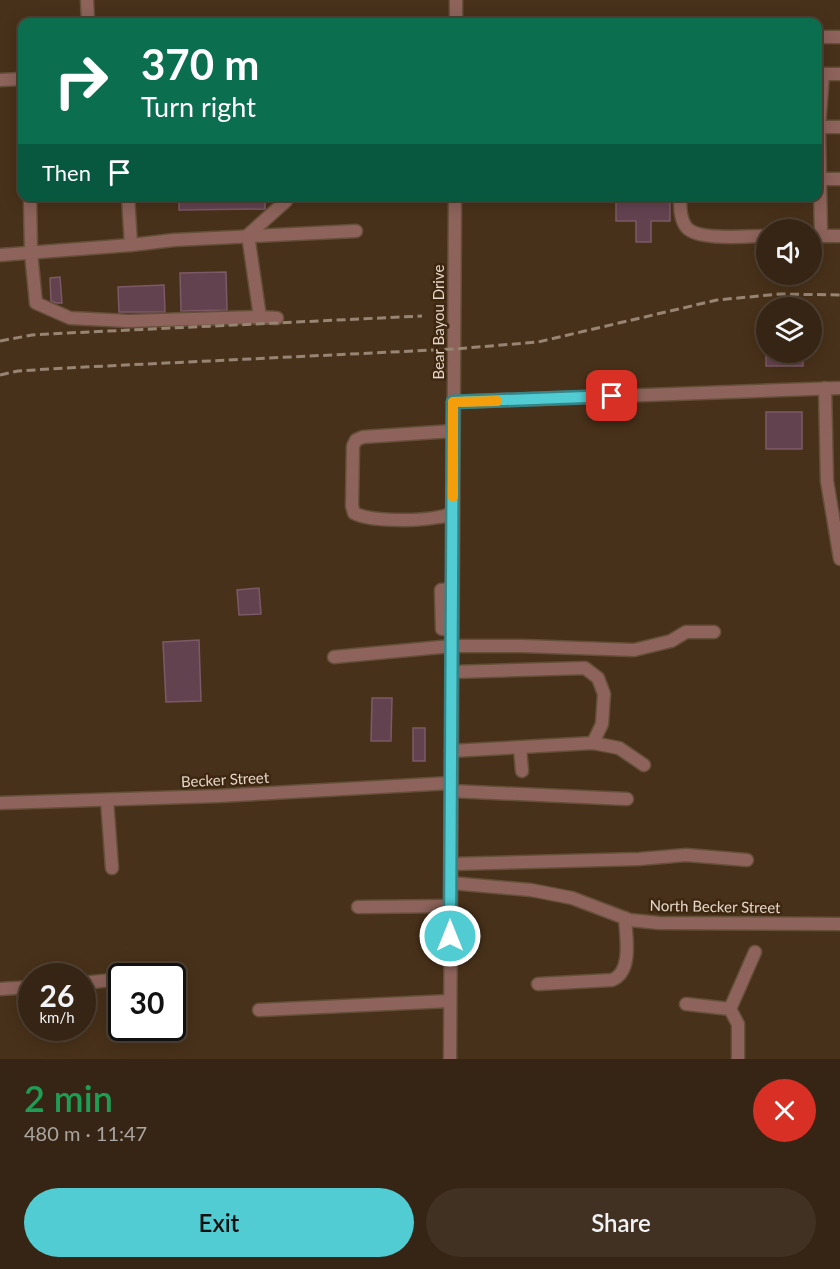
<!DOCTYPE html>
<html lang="en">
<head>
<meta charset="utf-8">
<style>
	:root { --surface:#362514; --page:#413122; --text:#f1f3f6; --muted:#aaa5a0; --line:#504234; --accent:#51ccd2 }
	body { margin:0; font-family:Lato,sans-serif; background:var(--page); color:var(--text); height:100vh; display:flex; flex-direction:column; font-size:22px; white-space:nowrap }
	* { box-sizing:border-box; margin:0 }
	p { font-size:20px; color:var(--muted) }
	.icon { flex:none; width:33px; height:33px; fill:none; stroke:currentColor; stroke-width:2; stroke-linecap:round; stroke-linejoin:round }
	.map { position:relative; height:1059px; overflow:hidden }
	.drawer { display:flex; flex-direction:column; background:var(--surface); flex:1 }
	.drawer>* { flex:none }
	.banner { position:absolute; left:18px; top:18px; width:804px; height:183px; border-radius:12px; box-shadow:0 3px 15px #0003,0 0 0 2px var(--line); background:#0b6e4f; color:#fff; overflow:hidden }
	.buttons { position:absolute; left:756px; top:219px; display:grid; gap:12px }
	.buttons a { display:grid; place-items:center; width:66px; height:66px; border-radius:50%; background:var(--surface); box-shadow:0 3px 15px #0003,0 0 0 2px var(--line); font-size:30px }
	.speed { position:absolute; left:18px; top:963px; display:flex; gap:12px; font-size:30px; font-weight:700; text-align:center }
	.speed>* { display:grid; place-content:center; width:78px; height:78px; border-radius:50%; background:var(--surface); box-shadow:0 3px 15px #0003,0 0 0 2px var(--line); line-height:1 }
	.speed small { font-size:15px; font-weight:400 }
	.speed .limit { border:3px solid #111; border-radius:9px; background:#fff; color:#111 }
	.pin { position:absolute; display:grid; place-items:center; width:51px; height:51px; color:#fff; margin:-26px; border-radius:12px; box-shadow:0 3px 9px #0006 }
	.me { position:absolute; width:66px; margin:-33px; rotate:0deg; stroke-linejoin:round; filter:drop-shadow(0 0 4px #0008) }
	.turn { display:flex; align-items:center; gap:21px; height:126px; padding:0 24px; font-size:27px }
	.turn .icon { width:78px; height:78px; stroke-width:2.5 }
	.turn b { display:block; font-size:42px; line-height:51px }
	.then { display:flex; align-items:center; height:57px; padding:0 24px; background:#0003; gap:12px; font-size:22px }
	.round { display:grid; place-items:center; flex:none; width:63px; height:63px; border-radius:32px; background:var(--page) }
	.overview { display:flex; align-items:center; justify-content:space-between; height:102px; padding:0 24px }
	h1 { font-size:36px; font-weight:600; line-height:45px; color:#1e9e55 }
	.primary-button { display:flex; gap:12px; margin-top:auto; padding:12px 24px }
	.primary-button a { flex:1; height:69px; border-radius:36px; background:var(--accent); color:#111; font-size:24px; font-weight:600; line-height:69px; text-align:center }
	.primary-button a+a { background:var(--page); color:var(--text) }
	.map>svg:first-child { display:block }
</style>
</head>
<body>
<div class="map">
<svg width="840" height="1059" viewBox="0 0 840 1059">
	<rect width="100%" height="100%" fill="#48311a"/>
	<!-- building -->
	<g fill="#63424f" stroke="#7b5966" stroke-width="1.5">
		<polygon points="179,196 265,196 265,209 179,210"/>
		<polygon points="616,198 670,198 670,221 651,221 651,242 636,242 636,221 616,221"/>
		<polygon points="226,272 227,310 181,311 180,273"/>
		<polygon points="60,277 62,303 56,303 51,301 50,278"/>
		<polygon points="164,285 165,312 119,312 118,287"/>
		<rect x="766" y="352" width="37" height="14"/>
		<rect x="766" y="412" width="36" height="37"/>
		<polygon points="259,588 261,614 239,615 237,590"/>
		<polygon points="199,640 201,701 166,702 163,642"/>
		<polygon points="372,698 392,698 391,741 371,741"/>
		<rect x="413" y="728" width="12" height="33"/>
	</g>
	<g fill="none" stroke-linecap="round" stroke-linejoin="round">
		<!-- minor casing -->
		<g stroke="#644f39" stroke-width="15">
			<g id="minor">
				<polyline points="87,0 88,22"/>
				<polyline points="456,22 456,0"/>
				<polyline points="818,37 840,37"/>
				<polyline points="818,74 840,74"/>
				<polyline points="0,80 22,79"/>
				<polyline points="818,127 840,127"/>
				<polyline points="818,179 840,179"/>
				<polyline points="30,196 31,253 36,303 70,318 129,321 260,317"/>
				<polyline points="128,196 131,245"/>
				<path d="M680 196C680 207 680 220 687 228 699 241 749 236 766 236"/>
				<polyline points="812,236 840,236"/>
				<polyline points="821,236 819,127 823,74"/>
				<polyline points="0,255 131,245 174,240 356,231"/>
				<polyline points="277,318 260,317 248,235 286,201 287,196"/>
				<polyline points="825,388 827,481 840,559"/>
				<polyline points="453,402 840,388"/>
				<path d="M453 512C449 514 444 517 439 517 420 521 370 522 354 513L352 506 353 446 356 440 363 437 453 431"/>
				<polyline points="452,629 442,629 441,590 452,589"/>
				<polyline points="334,657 452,646 522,646 634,650 671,641 686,632 714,632"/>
				<polyline points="452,672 585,668 598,678 604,694 602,724 593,743"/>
				<polyline points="520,748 522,771"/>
				<polyline points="451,751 593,743 619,748 644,765"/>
				<polyline points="451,791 627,799"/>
				<polyline points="107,800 112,868"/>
				<polyline points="0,803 218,796 451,783"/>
				<polyline points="451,864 639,859 686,855 747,860"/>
				<polyline points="451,883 531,890 572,898 630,920 659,923 840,924"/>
				<polyline points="358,907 451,906"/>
				<polyline points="153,976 158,976"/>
				<polyline points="82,983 122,979"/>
				<path d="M538 984 612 980C633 972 626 936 625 918"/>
				<polyline points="0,989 32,987"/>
				<polyline points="686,1004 730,1009 738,1024 738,1059"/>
				<polyline points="730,1009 755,952"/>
				<polyline points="259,1010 450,1001"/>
				<polyline points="450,1059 455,196"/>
			</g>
		</g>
		<!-- minor -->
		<use href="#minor" stroke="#8d635b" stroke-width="12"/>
		<!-- rail -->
		<g stroke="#978472" stroke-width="3" stroke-dasharray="9 4.5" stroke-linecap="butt">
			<polyline points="0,341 32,335 68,333 422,316"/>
			<polyline points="0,375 18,371 65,368 454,349 538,342 717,300 780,294 840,295"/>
		</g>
	</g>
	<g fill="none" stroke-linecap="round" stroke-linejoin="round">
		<!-- route casing -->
		<g stroke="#358588" stroke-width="15">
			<polyline id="route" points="450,936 453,402 612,396"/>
		</g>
		<!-- route -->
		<use href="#route" stroke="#51ccd2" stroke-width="10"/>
		<!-- slow -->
		<polyline stroke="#f59e0b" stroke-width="10" points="453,497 453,402 497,401"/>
	</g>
	<g text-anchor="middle" stroke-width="5" stroke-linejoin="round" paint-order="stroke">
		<!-- street labels -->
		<g font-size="15" fill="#e5d6c8" stroke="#3d2710">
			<text transform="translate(439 322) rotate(-90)" y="5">Bear Bayou Drive</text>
			<text transform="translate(225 780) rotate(-3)" y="5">Becker Street</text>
			<text transform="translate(715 907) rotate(1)" y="5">North Becker Street</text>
		</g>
	</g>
</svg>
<div class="buttons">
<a><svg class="icon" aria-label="sound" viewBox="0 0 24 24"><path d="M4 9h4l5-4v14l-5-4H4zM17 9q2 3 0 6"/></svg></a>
<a><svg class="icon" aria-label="layers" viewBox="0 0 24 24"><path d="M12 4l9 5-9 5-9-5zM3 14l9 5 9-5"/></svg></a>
</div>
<div class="speed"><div>26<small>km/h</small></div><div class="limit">30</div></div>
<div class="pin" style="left:612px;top:396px;background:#d93025"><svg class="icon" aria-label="arrive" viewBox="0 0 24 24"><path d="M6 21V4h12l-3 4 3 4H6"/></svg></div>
<svg class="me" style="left:450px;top:936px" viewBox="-20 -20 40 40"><circle r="17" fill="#51ccd2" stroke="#fff" stroke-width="3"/><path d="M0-11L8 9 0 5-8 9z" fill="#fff"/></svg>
<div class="banner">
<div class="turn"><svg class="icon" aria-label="right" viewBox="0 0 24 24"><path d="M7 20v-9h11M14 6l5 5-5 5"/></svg><div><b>370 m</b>Turn right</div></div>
<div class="then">Then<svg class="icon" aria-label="arrive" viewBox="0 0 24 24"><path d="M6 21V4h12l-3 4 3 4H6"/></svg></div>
</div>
</div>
<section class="drawer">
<div class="overview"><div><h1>2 min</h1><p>480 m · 11:47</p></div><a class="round" style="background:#d93025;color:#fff"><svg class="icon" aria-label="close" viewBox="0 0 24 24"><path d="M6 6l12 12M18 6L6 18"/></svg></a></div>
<div class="primary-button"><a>Exit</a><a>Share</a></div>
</section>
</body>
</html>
